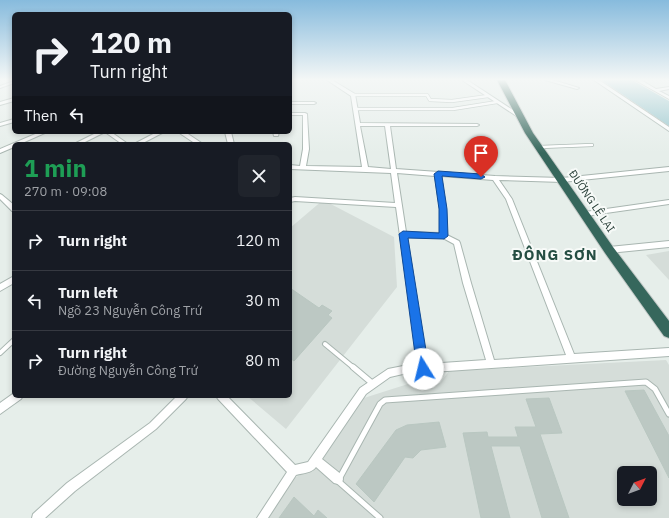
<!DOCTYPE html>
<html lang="en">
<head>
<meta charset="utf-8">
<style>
	:root { --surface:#171b24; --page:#20242c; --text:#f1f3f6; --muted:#9ea1a6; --line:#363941 }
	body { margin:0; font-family:"IBM Plex Sans",sans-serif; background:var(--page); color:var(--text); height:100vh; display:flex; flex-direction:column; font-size:15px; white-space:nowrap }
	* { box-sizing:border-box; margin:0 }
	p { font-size:13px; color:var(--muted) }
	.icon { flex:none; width:22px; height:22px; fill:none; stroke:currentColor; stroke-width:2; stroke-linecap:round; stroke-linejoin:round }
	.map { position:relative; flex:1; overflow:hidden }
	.panel { position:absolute; left:12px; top:142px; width:280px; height:256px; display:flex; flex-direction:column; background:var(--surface); border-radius:6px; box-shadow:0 2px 6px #0003 }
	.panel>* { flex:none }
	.banner { position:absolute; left:12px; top:12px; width:280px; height:122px; border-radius:6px; box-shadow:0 2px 6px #0003; background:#171b24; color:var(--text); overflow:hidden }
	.needle { width:26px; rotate:48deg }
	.controls { position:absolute; left:617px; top:466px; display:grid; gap:8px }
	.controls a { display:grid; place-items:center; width:40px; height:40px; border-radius:6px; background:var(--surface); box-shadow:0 2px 6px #0003; font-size:20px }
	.pin { position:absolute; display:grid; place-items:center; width:34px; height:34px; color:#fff; margin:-41px -17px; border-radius:50% 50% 50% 0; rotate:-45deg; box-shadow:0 0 4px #0007 }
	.pin .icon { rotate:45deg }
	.me { position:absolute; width:44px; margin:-22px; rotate:351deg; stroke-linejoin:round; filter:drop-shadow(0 0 3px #0008) }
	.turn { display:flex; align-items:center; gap:14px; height:84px; padding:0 12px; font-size:18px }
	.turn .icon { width:52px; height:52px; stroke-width:2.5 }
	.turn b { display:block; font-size:28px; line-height:34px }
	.then { display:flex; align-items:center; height:38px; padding:0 12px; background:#0003; gap:8px; font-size:15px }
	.round { display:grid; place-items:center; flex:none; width:42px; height:42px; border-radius:6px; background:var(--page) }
	.head { display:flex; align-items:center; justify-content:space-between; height:68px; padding:0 12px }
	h1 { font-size:24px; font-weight:700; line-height:30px; color:#1e9e55 }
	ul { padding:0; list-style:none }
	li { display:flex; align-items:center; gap:12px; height:60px; padding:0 12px; border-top:1px solid var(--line) }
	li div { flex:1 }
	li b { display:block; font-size:15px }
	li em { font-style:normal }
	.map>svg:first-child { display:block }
</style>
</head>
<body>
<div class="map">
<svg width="669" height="518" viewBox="0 0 669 518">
	<rect width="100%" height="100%" fill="#e6eeea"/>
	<!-- built -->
	<g fill="#d5ddd9" fill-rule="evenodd">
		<polygon points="323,200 394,237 397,287 286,429 247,396 290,396 290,228"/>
		<polygon points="669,251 669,280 646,255"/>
		<path d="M666 360 669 365V518H267L294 478 317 467 364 398 408 384 440 383 449 371ZM624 473H650V499H624Z"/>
	</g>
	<!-- water -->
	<polygon fill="#95c5cc" points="601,80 632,80 669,101 669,126"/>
	<!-- building -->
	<g fill="#bcc8c3" stroke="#b9c7c1">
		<polygon points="290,288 319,308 322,305 332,311 328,315 332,318 294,361 290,358"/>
		<polygon points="644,390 669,436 669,478 625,391"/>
		<polygon points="549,398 562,433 540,434 569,518 542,518 520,446 491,446 510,518 481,518 463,433 487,432 488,437 518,437 515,427 536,427 526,399"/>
		<polygon points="439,422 446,447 421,450 413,458 405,457 374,502 356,484 396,430 407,425"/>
		<polygon points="294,497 314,516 318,510 327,518 279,518"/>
	</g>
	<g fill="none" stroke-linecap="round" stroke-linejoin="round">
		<!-- lane-far2 casing -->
		<g stroke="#a9b6b1" stroke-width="4">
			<g id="lane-far2">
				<polyline points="353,95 427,95 430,100 452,101 488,96"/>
				<polyline points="356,109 453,109 497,102"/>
				<polyline points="540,147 592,145"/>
			</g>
		</g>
		<!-- lane-far1 casing -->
		<g stroke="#a9b6b1" stroke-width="6">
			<g id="lane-far1">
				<polyline points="325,344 354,368"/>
				<polyline points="0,353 14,340"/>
			</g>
		</g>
		<!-- lane casing -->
		<g stroke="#a9b6b1" stroke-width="7">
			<g id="lane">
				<polyline points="353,367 372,383"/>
				<polyline points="380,518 338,481 380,404 385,400 646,382 655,389 669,414"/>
			</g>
		</g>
		<!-- street casing -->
		<g stroke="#a9b6b1" stroke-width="2">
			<g id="street">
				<path d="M327 80H332L355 94 360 123 477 124 479 125 477 126H390L396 169 495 176 562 178 669 167V171L562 182 499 180 512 199 574 354 669 348V356L403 374 390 377 366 394 322 459 342 475 343 479 342 483 338 484 334 483 316 467C312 473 303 473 296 475L268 518H257L287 472 218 399 216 396H227L295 465 308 462 360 388 388 369 403 366 418 365 396 207 295 201 290 202V198L295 197 395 203 391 173 290 169V165L300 166 303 149V115H290V113H305L307 114 309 149 306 166 362 167 351 96ZM360 126H385L391 169 368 167ZM397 173 435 176 440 209 441 233 406 232ZM441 176 493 180 506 199 566 355 494 360 471 283 460 243 459 241 447 235 446 209ZM407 237 443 238 454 244 463 283 486 360 427 364Z"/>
				<polygon points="462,80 467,80 522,116 518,117"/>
				<polygon points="545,80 553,80 579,88 577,89"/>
				<polygon points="594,80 599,80 669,127 669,131"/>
				<polygon points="635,80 641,80 656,89 669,87 669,89 659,91 669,96 669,99"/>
				<polygon points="14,81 14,83 0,88 0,86"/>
				<polygon points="14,98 14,101 0,105 0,102"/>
				<polygon points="290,102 314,102 316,103 314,104 290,104"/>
				<polygon points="14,119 14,122 0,126 0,123"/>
				<polygon points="40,132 47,132 20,144 14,144 14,147 0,153 0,149"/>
				<polygon points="98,132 105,132 81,144 74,144"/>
				<polygon points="105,132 111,132 128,144 122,144"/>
				<polygon points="157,132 164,132 141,144 134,144"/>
				<polygon points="178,132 185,132 203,144 196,144"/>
				<polygon points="225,132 231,132 234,144 228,144"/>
				<polygon points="273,132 279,132 278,136 274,136"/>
				<polygon points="0,194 2,195 14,205 14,211 12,211 0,199"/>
				<polygon points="669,200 669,204 585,216 582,214 585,212"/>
				<polygon points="669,241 669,247 609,253 606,250 609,247"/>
				<polygon points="14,276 14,283 0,291 0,284"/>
				<polygon points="14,393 14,396 23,396 21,399 0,414 0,403"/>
				<polygon points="177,396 188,396 186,399 156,429 75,491 45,518 32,518 33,514 67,483 150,423"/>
			</g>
		</g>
		<!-- highway casing -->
		<g stroke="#c3c9c7" stroke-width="2">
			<polygon id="highway" points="497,80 505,80 533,133 613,247 669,321 669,338 664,336 605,253 525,133"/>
		</g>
		<!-- lane-far2 -->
		<use href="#lane-far2" stroke="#fff" stroke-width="2.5"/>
		<!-- lane-far1 -->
		<use href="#lane-far1" stroke="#fff" stroke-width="4"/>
		<!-- lane -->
		<use href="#lane" stroke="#fff" stroke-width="5"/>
		<!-- street -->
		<use href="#street" fill="#fff" fill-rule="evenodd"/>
		<!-- highway -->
		<use href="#highway" fill="#36675c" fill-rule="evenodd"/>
	</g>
	<!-- sky -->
	<linearGradient id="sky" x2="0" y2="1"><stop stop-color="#87bbdd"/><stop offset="0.52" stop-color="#f4f7f6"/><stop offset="1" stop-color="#f4f7f6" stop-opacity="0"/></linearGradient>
	<rect width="669" height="153" fill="url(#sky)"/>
	<!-- route -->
	<polygon fill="#1a73e8" stroke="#114b97" points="438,171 481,174 485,177 481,179 442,176 447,209 448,236 444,239 408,238 429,369 427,373 423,374 419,373 417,369 399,234 403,231 439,233 439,209 434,174"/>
	<g text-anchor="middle" stroke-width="4" stroke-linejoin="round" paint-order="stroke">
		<!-- street labels -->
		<g font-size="11" fill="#273e37" stroke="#f7faf8">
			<text transform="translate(592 201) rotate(56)" y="4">ĐƯỜNG LÊ LAI</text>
		</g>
		<!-- district labels -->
		<g font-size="15" font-weight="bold" letter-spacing="1" fill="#254e43" stroke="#f7faf8">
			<text x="555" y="260">ĐÔNG SƠN</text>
		</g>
	</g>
</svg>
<div class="controls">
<a><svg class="needle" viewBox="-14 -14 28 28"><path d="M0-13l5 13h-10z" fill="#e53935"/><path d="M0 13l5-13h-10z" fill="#9ea1a6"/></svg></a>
</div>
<div class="pin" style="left:481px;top:177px;background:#d93025"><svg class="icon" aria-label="arrive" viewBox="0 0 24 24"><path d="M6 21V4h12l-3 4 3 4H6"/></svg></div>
<svg class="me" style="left:423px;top:369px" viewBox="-20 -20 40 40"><circle r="19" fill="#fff"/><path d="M0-13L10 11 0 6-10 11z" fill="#1a73e8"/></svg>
<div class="banner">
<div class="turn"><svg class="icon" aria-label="right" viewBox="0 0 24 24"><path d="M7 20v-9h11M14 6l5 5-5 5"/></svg><div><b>120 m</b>Turn right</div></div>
<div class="then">Then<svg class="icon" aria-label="left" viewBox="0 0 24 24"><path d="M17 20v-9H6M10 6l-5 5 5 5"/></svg></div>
</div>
<section class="panel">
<div class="head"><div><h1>1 min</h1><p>270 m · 09:08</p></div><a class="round"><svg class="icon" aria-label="close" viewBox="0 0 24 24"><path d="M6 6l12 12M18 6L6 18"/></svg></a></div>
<ul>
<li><svg class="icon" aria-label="right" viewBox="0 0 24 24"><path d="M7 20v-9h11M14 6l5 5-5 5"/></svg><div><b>Turn right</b></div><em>120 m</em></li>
<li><svg class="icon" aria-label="left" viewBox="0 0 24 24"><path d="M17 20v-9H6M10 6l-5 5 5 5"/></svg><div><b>Turn left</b><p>Ngõ 23 Nguyễn Công Trứ</p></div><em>30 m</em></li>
<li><svg class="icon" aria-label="right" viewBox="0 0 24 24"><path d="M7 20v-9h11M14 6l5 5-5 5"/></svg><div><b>Turn right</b><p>Đường Nguyễn Công Trứ</p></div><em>80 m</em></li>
</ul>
</section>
</div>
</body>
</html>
